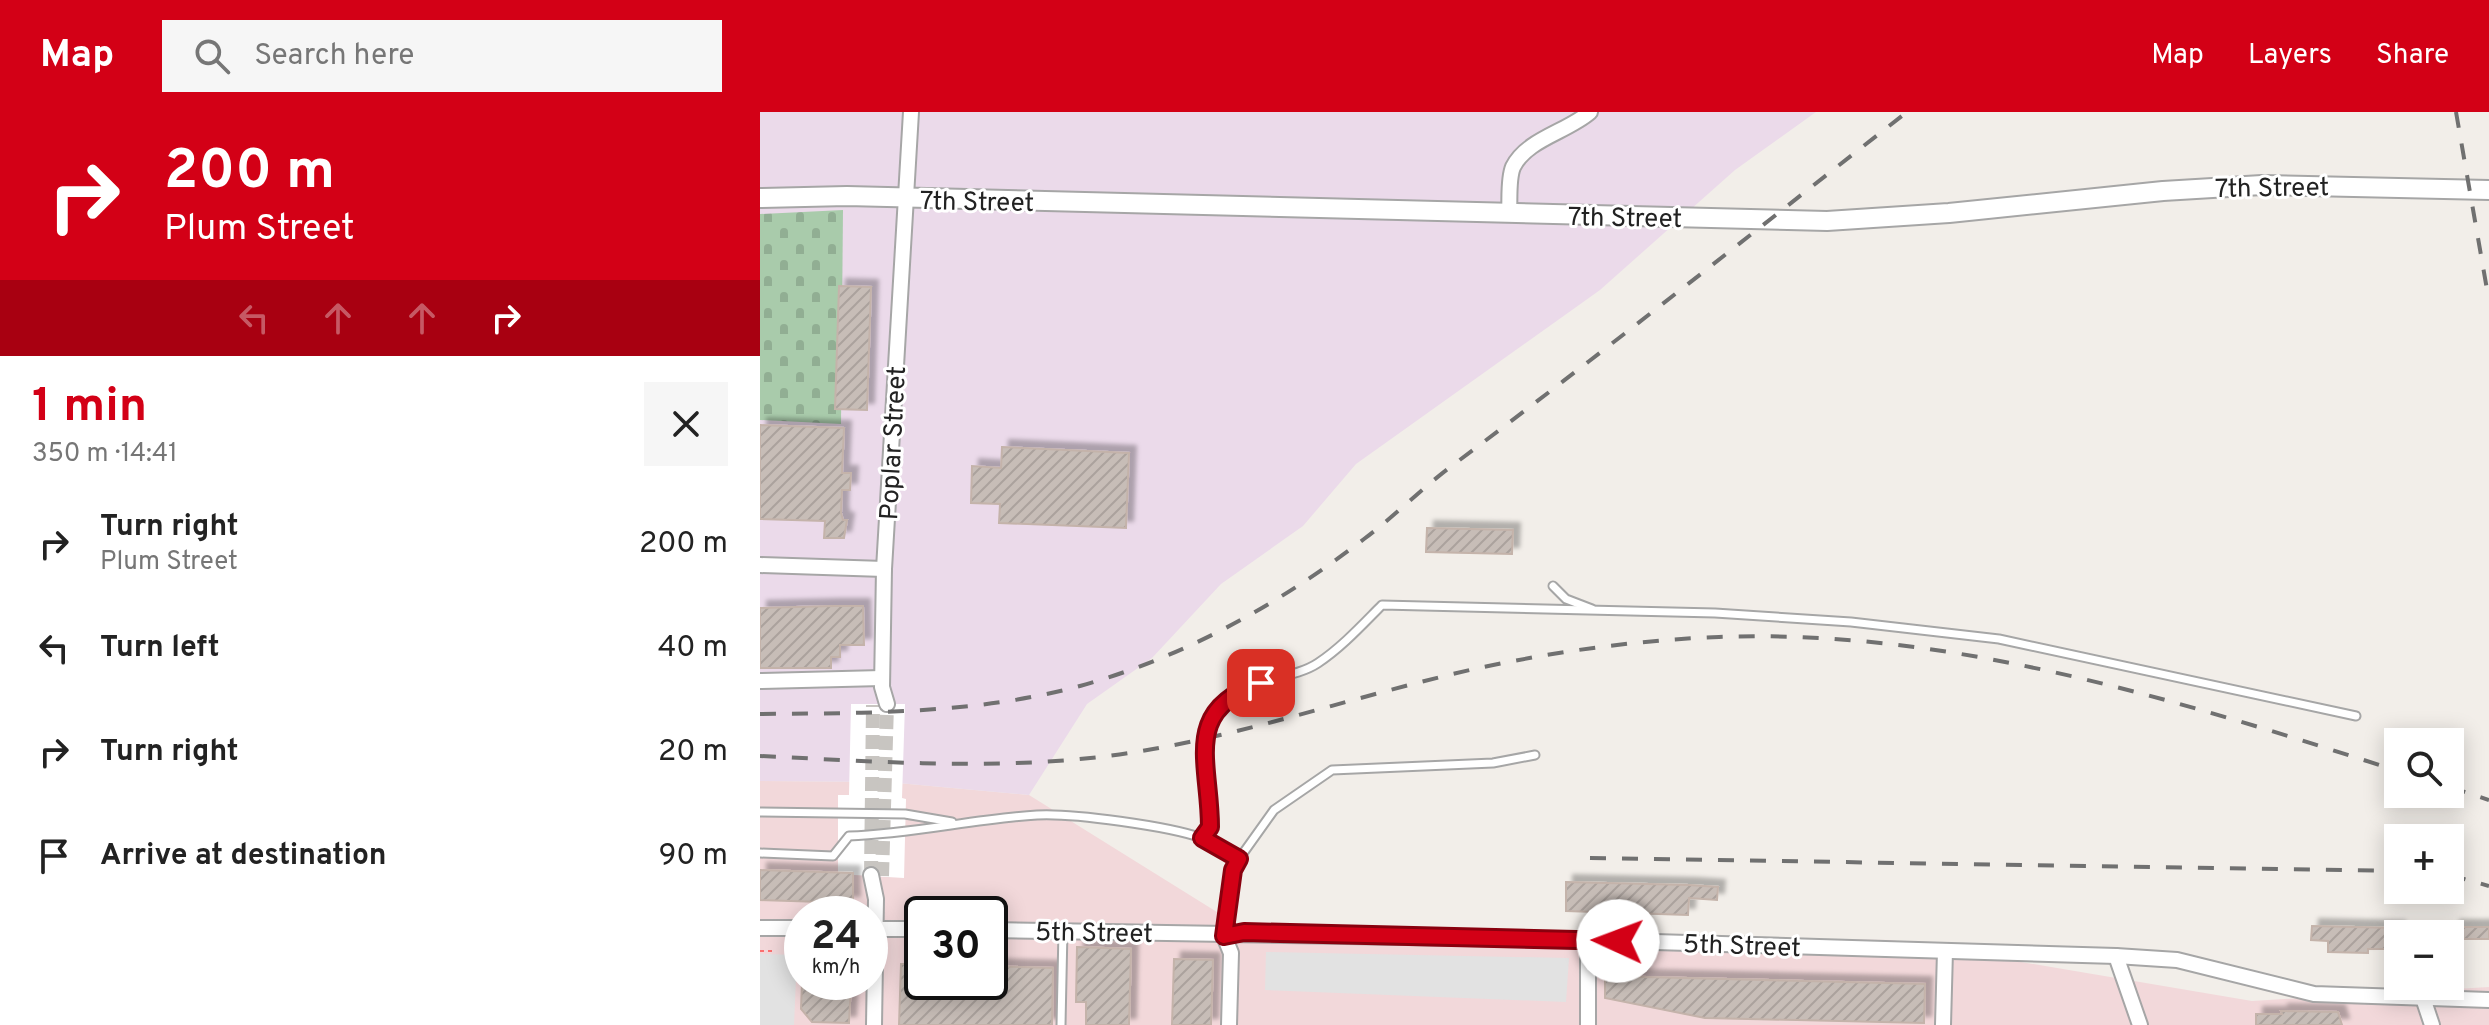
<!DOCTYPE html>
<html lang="en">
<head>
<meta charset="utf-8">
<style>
	:root { --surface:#fff; --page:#f6f6f6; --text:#222; --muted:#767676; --accent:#d30016 }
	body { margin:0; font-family:Overpass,sans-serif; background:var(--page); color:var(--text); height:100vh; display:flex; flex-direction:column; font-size:30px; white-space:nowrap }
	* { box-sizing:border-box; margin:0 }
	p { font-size:26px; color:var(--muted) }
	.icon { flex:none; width:44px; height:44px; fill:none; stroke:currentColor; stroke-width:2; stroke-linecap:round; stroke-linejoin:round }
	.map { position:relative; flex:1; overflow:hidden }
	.panel { display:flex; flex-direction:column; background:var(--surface); width:760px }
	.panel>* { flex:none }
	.banner { background:#d30016; color:#fff; overflow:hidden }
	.buttons { position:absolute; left:1624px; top:616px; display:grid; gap:16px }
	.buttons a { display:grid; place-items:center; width:80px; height:80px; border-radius:0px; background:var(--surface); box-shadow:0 4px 20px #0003; font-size:40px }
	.speed { position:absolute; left:24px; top:784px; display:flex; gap:16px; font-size:40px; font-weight:700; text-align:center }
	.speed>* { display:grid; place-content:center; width:104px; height:104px; border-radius:50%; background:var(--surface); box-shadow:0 4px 20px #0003; line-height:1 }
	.speed small { font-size:20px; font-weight:400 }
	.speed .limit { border:4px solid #111; border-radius:12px; background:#fff; color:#111 }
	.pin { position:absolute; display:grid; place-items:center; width:68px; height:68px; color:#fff; margin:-34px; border-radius:16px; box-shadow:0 4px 12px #0006 }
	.me { position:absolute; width:88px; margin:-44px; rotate:272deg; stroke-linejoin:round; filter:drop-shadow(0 0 6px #0008) }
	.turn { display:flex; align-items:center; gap:28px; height:168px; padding:0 32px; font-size:36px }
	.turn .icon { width:104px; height:104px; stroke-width:2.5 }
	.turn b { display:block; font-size:56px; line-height:68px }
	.lanes { display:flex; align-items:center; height:76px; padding:0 32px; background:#0003; justify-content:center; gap:40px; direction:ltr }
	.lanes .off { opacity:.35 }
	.round { display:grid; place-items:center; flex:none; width:84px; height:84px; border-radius:0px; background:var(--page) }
	.overview { display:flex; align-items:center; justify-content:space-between; height:136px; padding:0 32px }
	h1 { font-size:48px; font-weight:700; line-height:60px; color:var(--accent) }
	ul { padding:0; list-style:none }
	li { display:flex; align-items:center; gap:24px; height:104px; padding:0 32px }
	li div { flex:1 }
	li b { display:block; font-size:30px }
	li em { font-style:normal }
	header { display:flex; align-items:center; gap:48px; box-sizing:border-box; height:112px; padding:0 40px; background:var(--accent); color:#fff }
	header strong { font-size:38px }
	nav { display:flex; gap:44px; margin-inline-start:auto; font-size:28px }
	.search { width:560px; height:72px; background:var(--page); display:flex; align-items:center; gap:20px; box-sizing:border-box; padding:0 28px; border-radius:0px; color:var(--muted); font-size:30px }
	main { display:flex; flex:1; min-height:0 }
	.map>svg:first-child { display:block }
</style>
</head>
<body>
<header>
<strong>Map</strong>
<div class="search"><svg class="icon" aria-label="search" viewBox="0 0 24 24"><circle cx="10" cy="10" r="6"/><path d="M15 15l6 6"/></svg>Search here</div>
<nav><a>Map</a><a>Layers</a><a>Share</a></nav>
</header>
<main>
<section class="panel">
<div class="banner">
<div class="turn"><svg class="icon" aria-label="right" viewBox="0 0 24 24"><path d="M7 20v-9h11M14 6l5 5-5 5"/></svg><div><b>200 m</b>Plum Street</div></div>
<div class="lanes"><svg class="icon off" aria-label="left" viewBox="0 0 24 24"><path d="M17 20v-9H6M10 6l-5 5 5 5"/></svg><svg class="icon off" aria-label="ahead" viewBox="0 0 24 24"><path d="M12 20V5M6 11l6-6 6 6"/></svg><svg class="icon off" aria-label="ahead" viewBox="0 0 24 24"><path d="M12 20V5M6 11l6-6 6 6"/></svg><svg class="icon" aria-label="right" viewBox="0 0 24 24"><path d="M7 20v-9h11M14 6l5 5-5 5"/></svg></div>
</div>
<div class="overview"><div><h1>1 min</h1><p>350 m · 14:41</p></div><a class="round"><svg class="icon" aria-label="close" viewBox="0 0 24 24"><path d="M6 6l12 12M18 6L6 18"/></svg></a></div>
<ul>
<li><svg class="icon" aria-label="right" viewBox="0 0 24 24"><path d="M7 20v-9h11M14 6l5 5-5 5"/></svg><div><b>Turn right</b><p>Plum Street</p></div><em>200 m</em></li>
<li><svg class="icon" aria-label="left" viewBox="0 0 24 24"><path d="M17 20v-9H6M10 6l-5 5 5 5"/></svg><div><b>Turn left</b></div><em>40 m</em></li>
<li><svg class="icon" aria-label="right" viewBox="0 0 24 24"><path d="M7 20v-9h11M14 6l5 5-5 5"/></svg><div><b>Turn right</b></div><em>20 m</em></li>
<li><svg class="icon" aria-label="arrive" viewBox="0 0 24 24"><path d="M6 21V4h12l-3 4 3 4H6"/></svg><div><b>Arrive at destination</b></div><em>90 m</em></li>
</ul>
</section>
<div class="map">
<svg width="1729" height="913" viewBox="0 0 1729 913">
	<defs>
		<pattern id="cemetery-stones" width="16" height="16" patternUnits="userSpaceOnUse" patternTransform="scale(2)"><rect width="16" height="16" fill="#a9cbab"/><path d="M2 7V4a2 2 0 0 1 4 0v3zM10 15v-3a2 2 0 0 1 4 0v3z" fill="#91ae93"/></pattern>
		<pattern id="building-hatch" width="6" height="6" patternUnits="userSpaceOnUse" patternTransform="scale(2)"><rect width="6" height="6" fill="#c7bdb7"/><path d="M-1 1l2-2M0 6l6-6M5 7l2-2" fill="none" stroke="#aba29d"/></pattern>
		<filter id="shadow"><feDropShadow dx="7" dy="-7" stdDeviation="2" flood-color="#0004"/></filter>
	</defs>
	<rect width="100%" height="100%" fill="#f2eee9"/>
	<!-- commercial -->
	<path fill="#f2d8da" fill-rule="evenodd" d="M0 669 127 670 269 683 489 820 1131 828 1492 889 1729 875V913H0ZM42 802H110V870H42ZM162 802H230V870H162Z"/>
	<!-- industrial -->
	<polygon fill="#ebdaea" points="0,0 1056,0 975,58 840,178 596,352 543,414 461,472 392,546 327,592 269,683 127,670 0,669"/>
	<!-- cemetery -->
	<polygon fill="url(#cemetery-stones)" points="83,98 81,312 0,308 0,102"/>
	<!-- parking -->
	<g fill="#e2e2e2">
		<polygon points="506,840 809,846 806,890 505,878"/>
		<polygon points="0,842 37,843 34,913 0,913"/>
	</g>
	<!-- pier -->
	<polygon fill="#fff" points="91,592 145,592 142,686 146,687 144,766 78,762 78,683 89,683"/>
	<!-- building -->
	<g fill="url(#building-hatch)" stroke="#c4b3aa" stroke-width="2" filter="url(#shadow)">
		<polygon points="79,174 111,175 107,298 75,297"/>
		<polygon points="0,313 84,316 82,361 91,361 90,378 82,378 81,401 83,408 87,408 84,426 64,426 65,409 0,407"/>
		<polygon points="242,335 369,341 366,416 239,411 240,392 211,391 212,354 241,356"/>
		<polygon points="667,416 753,418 752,442 666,440"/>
		<polygon points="73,494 103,494 104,533 80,533 80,545 71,545 71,556 0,556 0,496"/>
		<polygon points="0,758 93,761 93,791 0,788"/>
		<polygon points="806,770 929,773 958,775 957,788 929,786 928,803 806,799"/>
		<polygon points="1552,814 1638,816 1638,837 1608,837 1608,841 1568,840 1568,829 1551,828"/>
		<rect x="1693" y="815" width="36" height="12"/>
		<polygon points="317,835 371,837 369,913 326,913 326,890 316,890"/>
		<polygon points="414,847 453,848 451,913 412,913"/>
		<polygon points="141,852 162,852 162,870 230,870 230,854 293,856 292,913 139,913"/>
		<polygon points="845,864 1165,872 1164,911 945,906 845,886"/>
		<polygon points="42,870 91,870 89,911 52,910 41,897"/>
		<polygon points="1521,899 1578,900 1582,913 1496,913 1496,902 1522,902"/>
	</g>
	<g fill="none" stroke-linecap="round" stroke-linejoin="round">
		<!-- minor-tunnel -->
		<g stroke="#c8c5c1" stroke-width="14" stroke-dasharray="14 7" stroke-linecap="butt">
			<polyline points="111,763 113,593"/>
			<polyline points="122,764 127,592"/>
		</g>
		<!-- service casing -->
		<g stroke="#a6a6a6" stroke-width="11">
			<g id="service">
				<polyline points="793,474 806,487 832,497"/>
				<polyline points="0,700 145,702 192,710"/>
				<path d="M442 726 450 715C450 680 439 645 448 610 460 565 527 572 558 551 582 535 602 513 622 493L955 501 1091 510 1239 527 1596 604"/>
				<path d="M0 741 73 744 89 724C152 722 214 707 277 703 313 701 408 714 442 726 454 731 467 740 479 747L514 698 572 658 733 651 775 643"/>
				<polyline points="301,913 303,818"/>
			</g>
		</g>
		<!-- minor casing -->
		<g stroke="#a6a6a6" stroke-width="18">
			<g id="minor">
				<path d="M749 100C750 87 748 67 753 55 767 27 807 20 830 0"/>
				<polyline points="0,453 124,457"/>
				<polyline points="0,569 122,566"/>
				<polyline points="127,592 122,575 124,457 151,0"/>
				<polyline points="111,763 116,787 114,913"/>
				<polyline points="0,816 42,816"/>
				<polyline points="110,817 162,817"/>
				<polyline points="230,818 828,828 1356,844 1417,848 1554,882 1729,888"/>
				<polyline points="1356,844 1380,913"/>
				<polyline points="1663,886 1672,913"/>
				<polyline points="469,913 471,841 464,824 473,758 479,747"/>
				<polyline points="828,913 828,828"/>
				<polyline points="1183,913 1185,839"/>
			</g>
		</g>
		<!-- tertiary casing -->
		<g stroke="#a6a6a6" stroke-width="22">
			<polyline id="tertiary" points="0,86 87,84 1067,109 1189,101 1403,79 1502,73 1729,78"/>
		</g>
		<!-- path -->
		<polyline stroke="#fb7070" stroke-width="2" stroke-dasharray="4 4" stroke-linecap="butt" points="0,839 14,839"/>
		<!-- service -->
		<use href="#service" stroke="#fff" stroke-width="7"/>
		<!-- minor -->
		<use href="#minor" stroke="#fff" stroke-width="14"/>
		<!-- tertiary -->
		<use href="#tertiary" stroke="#fff" stroke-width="18"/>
		<!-- rail -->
		<g stroke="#707070" stroke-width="4" stroke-dasharray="16 16" stroke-linecap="butt">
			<polyline points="1696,0 1729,189"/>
			<path d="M0 602C107 601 216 602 320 574 424 545 518 493 604 427 636 403 664 374 697 350 849 236 997 117 1147 0"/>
			<path d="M0 644C130 650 264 661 393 637 500 618 604 582 710 558 791 540 876 528 959 525 1191 516 1420 589 1638 659"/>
			<polyline points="1690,675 1729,688"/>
			<polyline points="830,746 1638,759"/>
			<polyline points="1690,763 1729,774"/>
		</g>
	</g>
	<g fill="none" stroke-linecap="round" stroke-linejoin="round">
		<!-- route casing -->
		<g stroke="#89000e" stroke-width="20">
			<path id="route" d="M501 571C421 598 450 650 450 715L442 726 479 747 473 758 464 824 484 820 858 829"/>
		</g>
		<!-- route -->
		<use href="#route" stroke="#d30016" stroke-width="14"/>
	</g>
	<g text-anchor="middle" stroke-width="6" stroke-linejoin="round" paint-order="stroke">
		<!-- street labels -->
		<g font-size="26" fill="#222" stroke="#fff">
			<text transform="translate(1512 75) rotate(-1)" y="9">7th Street</text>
			<text transform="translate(217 89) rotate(1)" y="9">7th Street</text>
			<text transform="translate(865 105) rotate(1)" y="9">7th Street</text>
			<text transform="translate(132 331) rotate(-87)" y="9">Poplar Street</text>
			<text transform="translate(334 820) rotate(1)" y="9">5th Street</text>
			<text transform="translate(982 833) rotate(2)" y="9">5th Street</text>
		</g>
	</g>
</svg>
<div class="buttons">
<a><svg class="icon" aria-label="search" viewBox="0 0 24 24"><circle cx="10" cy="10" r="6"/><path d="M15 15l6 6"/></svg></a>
<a>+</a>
<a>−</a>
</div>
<div class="speed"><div>24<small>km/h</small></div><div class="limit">30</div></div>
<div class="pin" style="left:501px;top:571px;background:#d93025"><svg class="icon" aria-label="arrive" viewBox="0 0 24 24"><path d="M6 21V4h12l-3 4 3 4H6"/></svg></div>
<svg class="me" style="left:858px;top:829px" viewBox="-20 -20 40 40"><circle r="19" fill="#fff"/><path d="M0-13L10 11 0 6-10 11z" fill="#d30016"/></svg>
</div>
</main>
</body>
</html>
